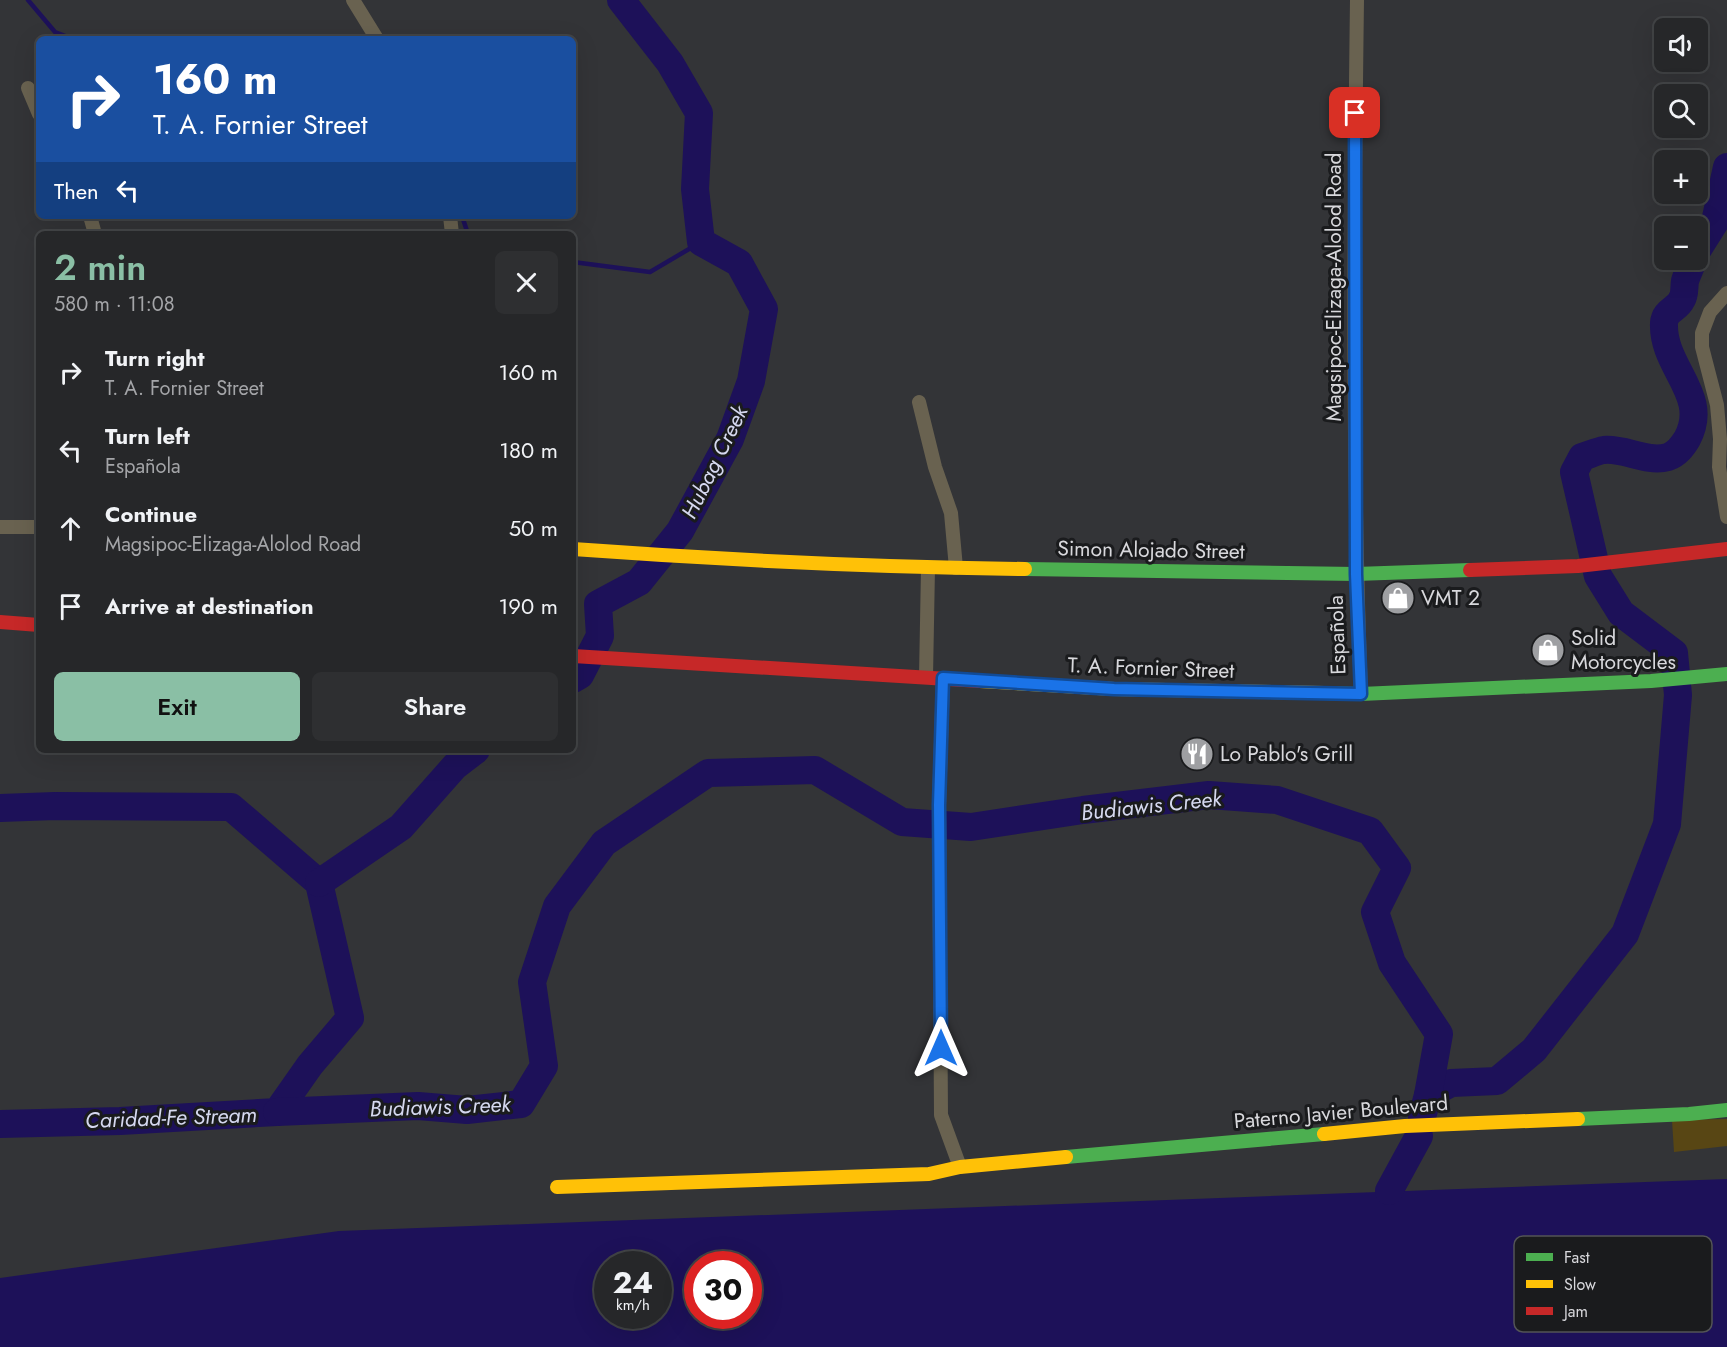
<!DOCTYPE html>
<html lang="en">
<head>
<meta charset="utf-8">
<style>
	:root { --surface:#262729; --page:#2e2f31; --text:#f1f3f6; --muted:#a4a5a8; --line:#424446; --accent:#8abfa5 }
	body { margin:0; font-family:Jost,sans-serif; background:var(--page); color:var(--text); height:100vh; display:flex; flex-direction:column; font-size:22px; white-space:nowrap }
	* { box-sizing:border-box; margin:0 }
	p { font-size:20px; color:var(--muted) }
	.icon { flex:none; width:33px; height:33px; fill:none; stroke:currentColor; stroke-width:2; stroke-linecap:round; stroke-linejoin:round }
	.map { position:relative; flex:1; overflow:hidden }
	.sheet { position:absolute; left:36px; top:231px; width:540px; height:522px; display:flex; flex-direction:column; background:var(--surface); border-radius:9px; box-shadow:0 6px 24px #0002,0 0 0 2px var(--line) }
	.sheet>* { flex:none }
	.top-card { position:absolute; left:36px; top:36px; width:540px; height:183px; border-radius:9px; box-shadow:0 6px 24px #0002,0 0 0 2px var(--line); background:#1a4fa0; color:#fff; overflow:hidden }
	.fabs { position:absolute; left:1654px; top:18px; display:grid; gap:12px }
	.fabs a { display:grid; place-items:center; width:54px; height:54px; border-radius:9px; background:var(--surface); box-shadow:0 6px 24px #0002,0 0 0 2px var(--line); font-size:30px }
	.speed { position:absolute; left:594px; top:1251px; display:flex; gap:12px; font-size:30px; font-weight:700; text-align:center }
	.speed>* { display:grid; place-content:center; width:78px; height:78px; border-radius:50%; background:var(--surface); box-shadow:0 6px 24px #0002,0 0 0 2px var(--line); line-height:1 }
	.speed small { font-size:15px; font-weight:400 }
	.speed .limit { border:9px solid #d22; background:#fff; color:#111 }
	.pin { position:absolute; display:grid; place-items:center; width:51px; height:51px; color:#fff; margin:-26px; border-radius:12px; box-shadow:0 3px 9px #0006 }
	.me { position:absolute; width:66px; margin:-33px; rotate:0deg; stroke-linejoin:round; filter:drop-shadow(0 0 4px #0008) }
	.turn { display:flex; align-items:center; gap:21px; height:126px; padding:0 18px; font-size:27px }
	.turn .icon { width:78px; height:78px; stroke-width:2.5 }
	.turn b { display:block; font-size:42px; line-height:51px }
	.then { display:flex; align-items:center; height:57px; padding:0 18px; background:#0003; gap:12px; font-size:22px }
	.round { display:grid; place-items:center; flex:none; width:63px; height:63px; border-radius:9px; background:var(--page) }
	.summary { display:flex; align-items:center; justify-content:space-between; height:102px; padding:0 18px }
	h1 { font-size:36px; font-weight:600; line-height:45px; color:var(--accent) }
	.cta { display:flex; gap:12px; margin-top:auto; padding:12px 18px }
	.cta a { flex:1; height:69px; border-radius:9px; background:var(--accent); color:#111; font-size:24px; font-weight:600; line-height:69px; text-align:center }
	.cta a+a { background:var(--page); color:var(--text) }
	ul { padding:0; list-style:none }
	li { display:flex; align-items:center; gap:18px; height:78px; padding:0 18px }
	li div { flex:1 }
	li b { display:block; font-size:22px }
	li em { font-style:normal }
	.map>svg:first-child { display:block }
</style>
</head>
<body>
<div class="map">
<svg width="1727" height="1347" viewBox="0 0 1727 1347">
	<rect width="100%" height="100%" fill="#333437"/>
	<!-- green -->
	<polygon fill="#584614" points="1727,1119 1727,1146 1674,1152 1672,1120"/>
	<!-- water -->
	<path fill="#1d1159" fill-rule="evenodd" d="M1727 1179V1347H0V1278L339 1231ZM658 1264V1316H608V1264ZM748 1264V1316H698V1264Z"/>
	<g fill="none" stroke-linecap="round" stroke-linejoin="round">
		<!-- stream -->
		<g stroke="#1d1159" stroke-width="4.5">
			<polyline points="28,0 55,32 73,39"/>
			<polyline points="462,216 468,234"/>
			<polyline points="573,262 650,272 701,242"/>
		</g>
		<!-- river -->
		<g stroke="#1d1159" stroke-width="28">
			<polyline points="1698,249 1715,222 1727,167"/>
			<polyline points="573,679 580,675 600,636 598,604 639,582 680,531 730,439 751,381 764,309 739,263 701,242 695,189 699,113 670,63 621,0"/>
			<polyline points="0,808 55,806 231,807 319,883 350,1018 310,1065 277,1112 120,1121 0,1124"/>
			<polyline points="319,883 401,827 455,766 476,750"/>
			<path d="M1428 1095 1451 1083 1497 1081 1534 1050 1625 934 1667 824 1678 695 1674 653 1621 613 1598 576 1574 472 1582 457C1589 455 1597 451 1604 450 1625 448 1646 463 1668 457 1677 454 1682 447 1687 439 1711 395 1662 368 1664 323 1665 310 1677 310 1682 299 1685 294 1684 287 1685 281 1687 274 1691 267 1693 260"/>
			<polyline points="277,1112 418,1106 467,1110 521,1104 544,1066 532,982 557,906 604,843 708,773 815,770 902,822 971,827 1083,810 1209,795 1277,800 1370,831 1397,868 1375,912 1392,963 1439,1034 1428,1095 1422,1117"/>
			<polyline points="1389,1191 1419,1136"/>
		</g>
		<!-- street -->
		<g stroke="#696250" stroke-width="14">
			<polyline points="353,0 377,39"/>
			<path d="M1357 0C1354 231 1352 463 1361 694"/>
			<polyline points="28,88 39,114"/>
			<polyline points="90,216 95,234"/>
			<polyline points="450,216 452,234"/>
			<polyline points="1727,293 1710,312 1702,333 1702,347 1717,405 1720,439 1719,467 1727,517"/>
			<polyline points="919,402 935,467 951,513 956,568"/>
			<polyline points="0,527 39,527"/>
			<polyline points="926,677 928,568"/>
			<polyline points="943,678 939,805 941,1115 960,1167"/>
		</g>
		<!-- fast -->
		<g stroke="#4caf50" stroke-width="14">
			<polyline points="1025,569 1356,574 1470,570"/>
			<polyline points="1324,693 1361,694 1651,681 1727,674"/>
			<polyline points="1578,1119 1689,1114 1727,1110"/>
			<polyline points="1066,1157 1324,1134"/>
		</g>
		<!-- slow -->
		<g stroke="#ffc107" stroke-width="14">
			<path d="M573 549C723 560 874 567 1025 569"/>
			<polyline points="980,681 1114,689 1324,693"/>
			<polyline points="1324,1134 1405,1126 1578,1119"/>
			<polyline points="557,1187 929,1174 960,1167 1066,1157"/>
		</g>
		<!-- jam -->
		<g stroke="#c62828" stroke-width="14">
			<polyline points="1470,570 1578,566 1727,549"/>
			<polyline points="0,622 39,625"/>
			<polyline points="573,656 980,681"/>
		</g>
	</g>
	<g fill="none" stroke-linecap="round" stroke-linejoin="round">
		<!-- route casing -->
		<g stroke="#114b97" stroke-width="15">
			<polyline id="route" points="941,1048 939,805 943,678 1114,689 1361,694 1356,574 1355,113"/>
		</g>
		<!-- route -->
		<use href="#route" stroke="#1a73e8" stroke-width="10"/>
	</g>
	<!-- icons -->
	<defs>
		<g id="shop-disc" transform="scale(1.725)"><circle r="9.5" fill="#9e9fa2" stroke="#1a1b1d"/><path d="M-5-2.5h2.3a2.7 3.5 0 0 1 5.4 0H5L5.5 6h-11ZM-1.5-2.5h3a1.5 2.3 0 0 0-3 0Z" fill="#fff"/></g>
		<g id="restaurant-disc" transform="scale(1.725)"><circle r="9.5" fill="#9e9fa2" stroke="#1a1b1d"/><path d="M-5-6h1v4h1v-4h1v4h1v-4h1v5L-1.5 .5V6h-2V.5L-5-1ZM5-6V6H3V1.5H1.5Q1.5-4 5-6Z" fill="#fff"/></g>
	</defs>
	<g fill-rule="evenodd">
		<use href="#shop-disc" x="1398" y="598"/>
		<use href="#shop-disc" x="1548" y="650"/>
		<use href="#restaurant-disc" x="1197" y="754"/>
	</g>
	<g text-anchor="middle" stroke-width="6" stroke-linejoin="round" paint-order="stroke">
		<!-- street labels -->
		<g font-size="21" fill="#d8d8dc" stroke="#1a1b1d">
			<text transform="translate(1334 287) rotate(-90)" y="7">Magsipoc-Elizaga-Alolod Road</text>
			<text transform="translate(1151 550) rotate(1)" y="7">Simon Alojado Street</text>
			<text transform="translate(1337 635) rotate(-92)" y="7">Española</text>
			<text transform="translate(1151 668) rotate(2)" y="7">T. A. Fornier Street</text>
			<text transform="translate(1341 1112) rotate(-5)" y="7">Paterno Javier Boulevard</text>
		</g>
		<!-- poi labels -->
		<g font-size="21" fill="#d8d8dc" stroke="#1a1b1d" text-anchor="start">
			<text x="1421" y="605">VMT 2</text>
			<text x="1571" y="645">Solid<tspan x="1571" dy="24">Motorcycles</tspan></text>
			<text x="1220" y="761">Lo Pablo's Grill</text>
		</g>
		<!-- water labels -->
		<g font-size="22" font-style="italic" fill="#d5d8ef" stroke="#1a1b1d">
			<text transform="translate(714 462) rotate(-64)" y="8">Hubag Creek</text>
			<text transform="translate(1151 805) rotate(-6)" y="8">Budiawis Creek</text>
			<text transform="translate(440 1106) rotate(-2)" y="8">Budiawis Creek</text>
			<text transform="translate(171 1117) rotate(-2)" y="8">Caridad-Fe Stream</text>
		</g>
	</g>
	<!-- legend -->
	<rect x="1514" y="1236" width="198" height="96" rx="9" fill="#1a1b1d" stroke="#535456" stroke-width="1.5"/>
	<rect x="1526" y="1253" width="27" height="8" fill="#4caf50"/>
	<rect x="1526" y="1280" width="27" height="8" fill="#ffc107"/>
	<rect x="1526" y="1307" width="27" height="8" fill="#c62828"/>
	<g font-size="16" fill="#d8d8dc">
		<text x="1564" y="1263">Fast</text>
		<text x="1564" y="1290">Slow</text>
		<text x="1564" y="1317">Jam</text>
	</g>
</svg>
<div class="fabs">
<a><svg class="icon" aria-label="sound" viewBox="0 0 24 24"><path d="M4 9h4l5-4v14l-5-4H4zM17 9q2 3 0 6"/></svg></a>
<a><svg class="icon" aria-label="search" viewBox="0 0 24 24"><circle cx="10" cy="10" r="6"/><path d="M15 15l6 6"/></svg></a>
<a>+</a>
<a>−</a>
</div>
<div class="speed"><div>24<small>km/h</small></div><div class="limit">30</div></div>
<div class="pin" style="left:1355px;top:113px;background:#d93025"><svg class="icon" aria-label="arrive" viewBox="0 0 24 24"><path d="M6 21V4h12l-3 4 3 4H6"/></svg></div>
<svg class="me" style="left:941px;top:1048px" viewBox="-20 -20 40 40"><path d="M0-17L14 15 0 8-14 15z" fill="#1a73e8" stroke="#fff" stroke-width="4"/></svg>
<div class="top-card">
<div class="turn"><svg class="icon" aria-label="right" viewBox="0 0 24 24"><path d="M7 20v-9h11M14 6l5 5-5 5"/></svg><div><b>160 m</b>T. A. Fornier Street</div></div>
<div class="then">Then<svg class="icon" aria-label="left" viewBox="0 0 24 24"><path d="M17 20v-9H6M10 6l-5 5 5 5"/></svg></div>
</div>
<section class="sheet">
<div class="summary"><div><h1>2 min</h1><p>580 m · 11:08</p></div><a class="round"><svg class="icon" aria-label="close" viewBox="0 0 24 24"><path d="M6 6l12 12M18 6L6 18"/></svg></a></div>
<ul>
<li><svg class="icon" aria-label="right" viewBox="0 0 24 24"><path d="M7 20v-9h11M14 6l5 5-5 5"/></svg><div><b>Turn right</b><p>T. A. Fornier Street</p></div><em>160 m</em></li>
<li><svg class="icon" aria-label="left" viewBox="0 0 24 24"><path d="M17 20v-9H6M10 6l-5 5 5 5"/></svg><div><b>Turn left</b><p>Española</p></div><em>180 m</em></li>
<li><svg class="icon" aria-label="ahead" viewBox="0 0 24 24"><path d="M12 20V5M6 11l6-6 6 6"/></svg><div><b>Continue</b><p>Magsipoc-Elizaga-Alolod Road</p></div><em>50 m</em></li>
<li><svg class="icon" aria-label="arrive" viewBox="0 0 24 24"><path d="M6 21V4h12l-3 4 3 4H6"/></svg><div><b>Arrive at destination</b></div><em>190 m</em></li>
</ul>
<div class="cta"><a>Exit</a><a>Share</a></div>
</section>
</div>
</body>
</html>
